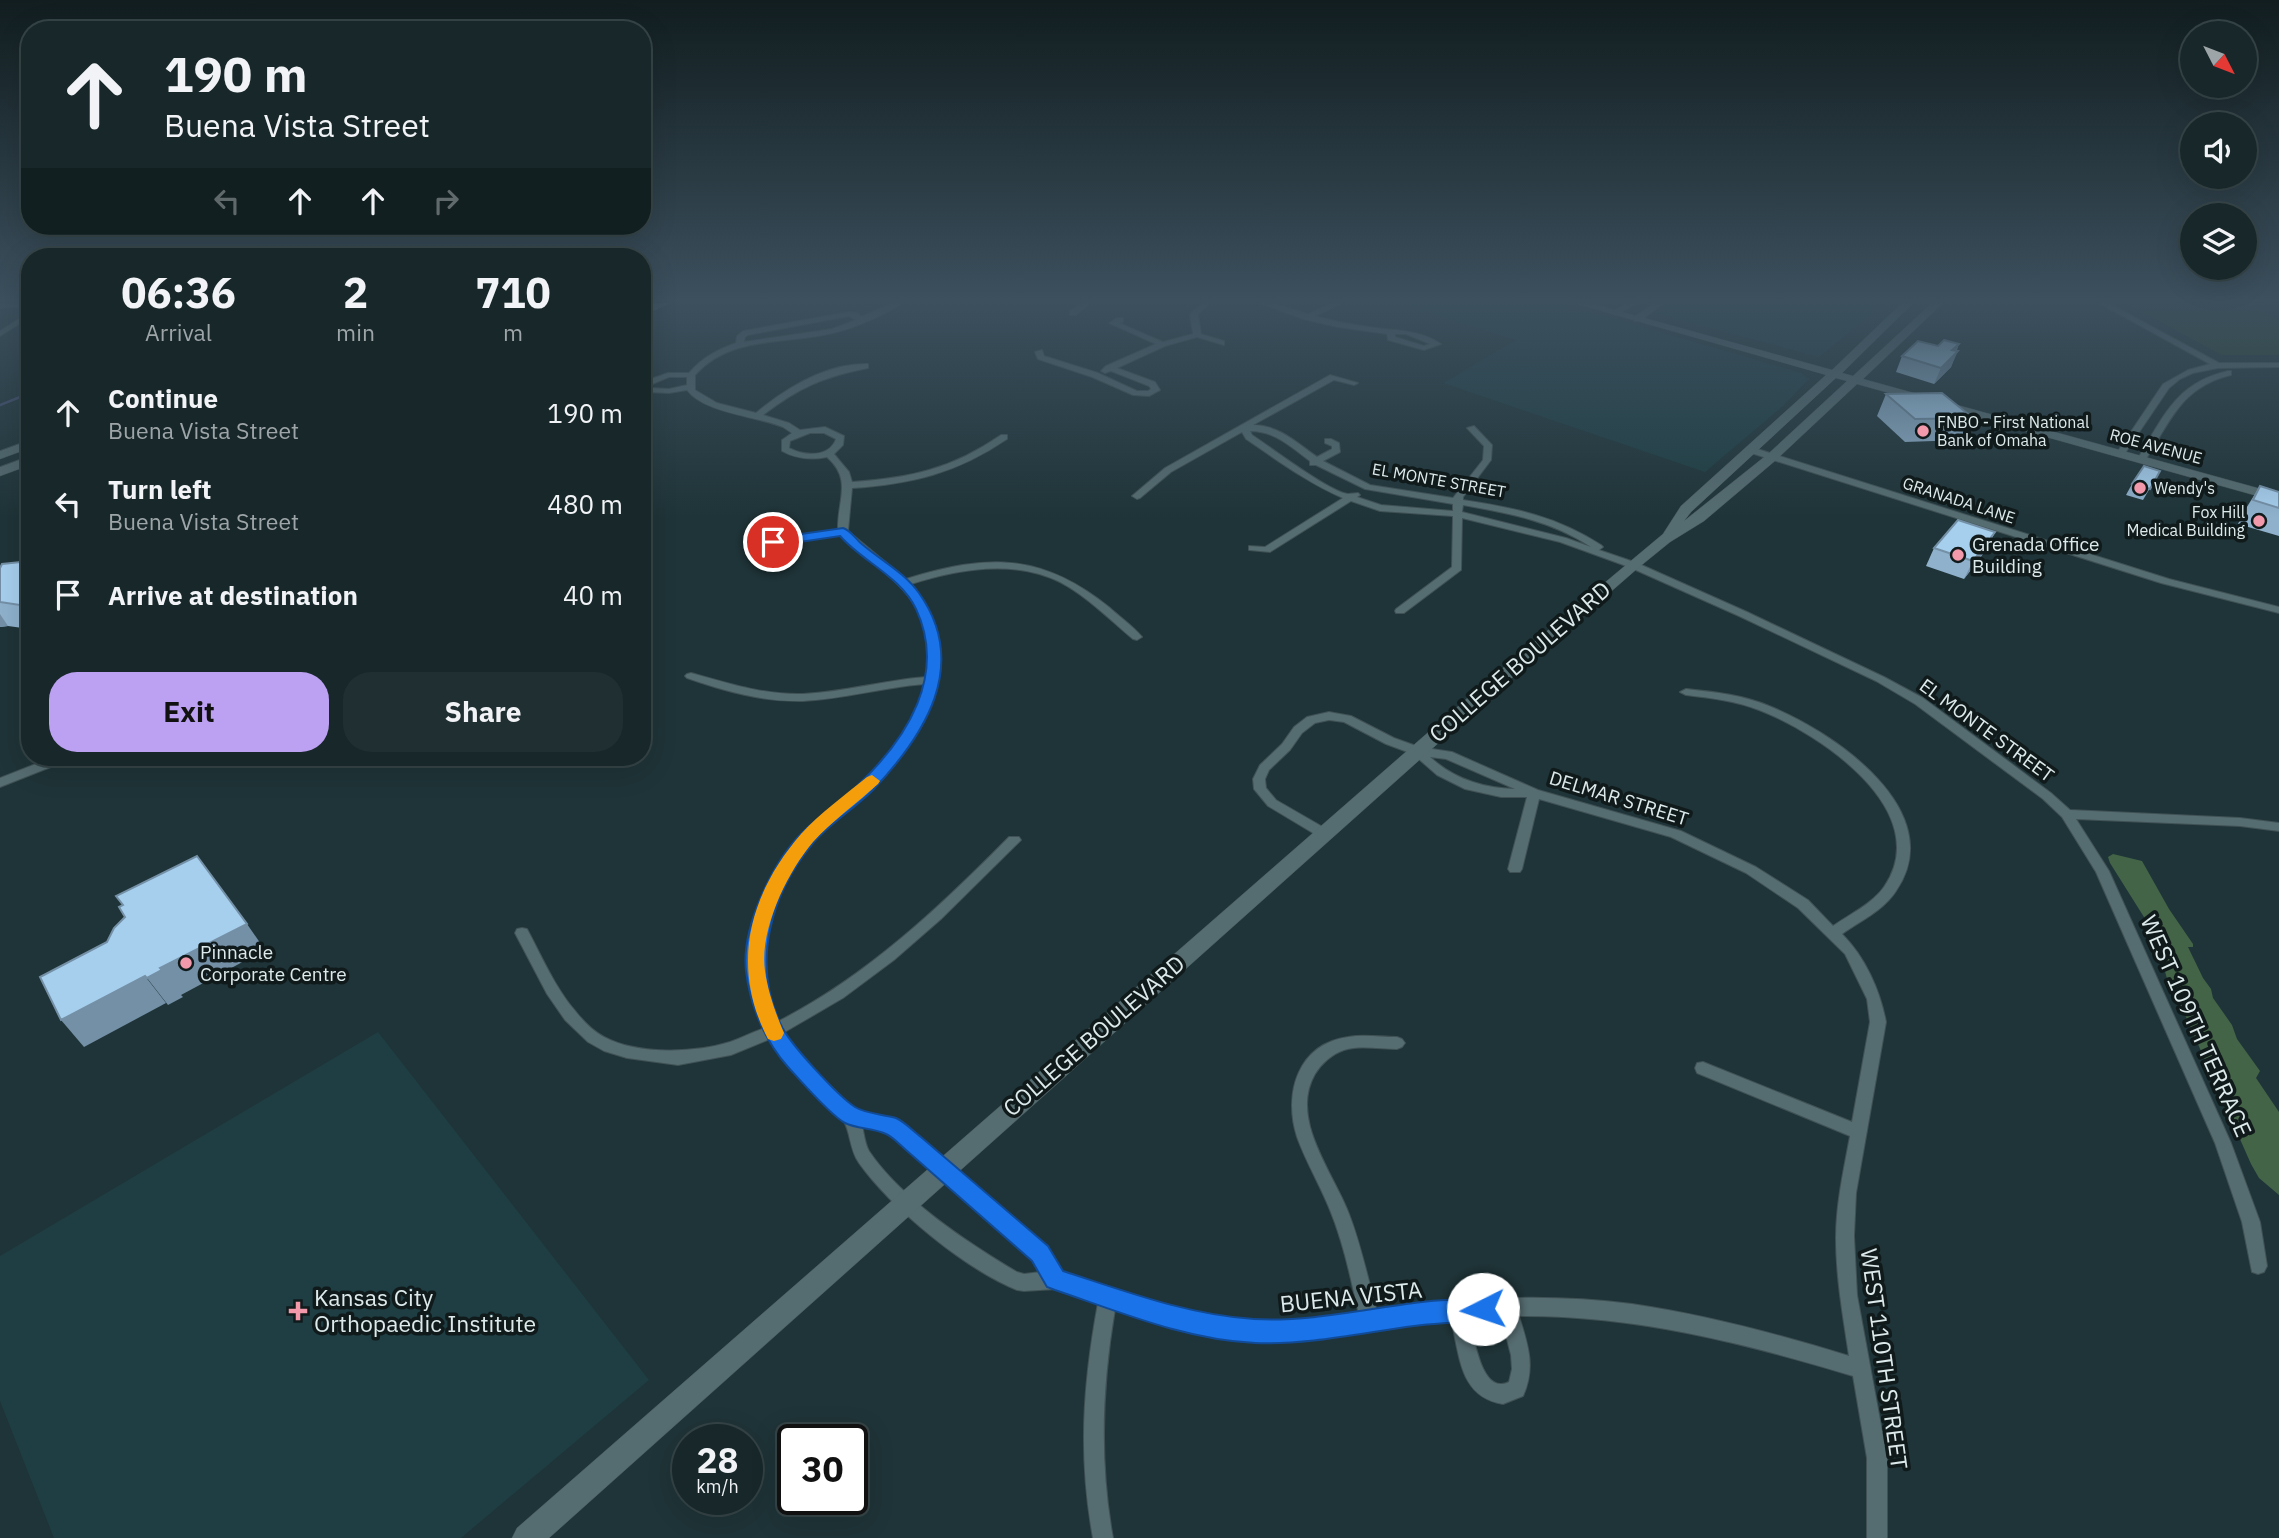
<!DOCTYPE html>
<html lang="en">
<head>
<meta charset="utf-8">
<style>
	:root { --surface:#17272a; --page:#202f32; --text:#f1f3f6; --muted:#9ea5a8; --line:#364447; --accent:#bca0f2 }
	body { margin:0; font-family:"IBM Plex Sans",sans-serif; background:var(--page); color:var(--text); height:100vh; display:flex; flex-direction:column; font-size:26px; white-space:nowrap }
	* { box-sizing:border-box; margin:0 }
	p { font-size:23px; color:var(--muted) }
	.icon { flex:none; width:38px; height:38px; fill:none; stroke:currentColor; stroke-width:2; stroke-linecap:round; stroke-linejoin:round }
	.map { position:relative; flex:1; overflow:hidden }
	.sheet { position:absolute; left:21px; top:248px; width:630px; height:518px; display:flex; flex-direction:column; background:var(--surface); border-radius:28px; box-shadow:0 7px 28px #0002,0 0 0 2px var(--line) }
	.sheet>* { flex:none }
	.top-card { position:absolute; left:21px; top:21px; width:630px; height:214px; border-radius:28px; box-shadow:0 7px 28px #0002,0 0 0 2px var(--line); background:#17272a; color:var(--text); overflow:hidden }
	.needle { width:46px; rotate:132deg }
	.buttons { position:absolute; left:2180px; top:21px; display:grid; gap:14px }
	.buttons a { display:grid; place-items:center; width:77px; height:77px; border-radius:50%; background:var(--surface); box-shadow:0 7px 28px #0002,0 0 0 2px var(--line); font-size:35px }
	.speed { position:absolute; left:672px; top:1424px; display:flex; gap:14px; font-size:35px; font-weight:700; text-align:center }
	.speed>* { display:grid; place-content:center; width:91px; height:91px; border-radius:50%; background:var(--surface); box-shadow:0 7px 28px #0002,0 0 0 2px var(--line); line-height:1 }
	.speed small { font-size:18px; font-weight:400 }
	.speed .limit { border:4px solid #111; border-radius:10px; background:#fff; color:#111 }
	.pin { position:absolute; display:grid; place-items:center; width:60px; height:60px; color:#fff; margin:-30px; border:4px solid #fff; border-radius:50%; box-shadow:0 2px 7px #0007 }
	.me { position:absolute; width:77px; margin:-38px; rotate:266deg; stroke-linejoin:round; filter:drop-shadow(0 0 5px #0008) }
	.turn { display:flex; align-items:center; gap:24px; height:147px; padding:0 28px; font-size:32px }
	.turn .icon { width:91px; height:91px; stroke-width:2.5 }
	.turn b { display:block; font-size:49px; line-height:60px }
	.lanes { display:flex; align-items:center; height:66px; padding:0 28px; background:#0003; justify-content:center; gap:35px; direction:ltr }
	.lanes .off { opacity:.35 }
	.eta { display:flex; justify-content:space-evenly; align-items:center; height:119px; text-align:center }
	.eta b { font-size:42px; font-weight:700; line-height:49px }
	.cta { display:flex; gap:14px; margin-top:auto; padding:14px 28px }
	.cta a { flex:1; height:80px; border-radius:28px; background:var(--accent); color:#111; font-size:28px; font-weight:700; line-height:80px; text-align:center }
	.cta a+a { background:var(--page); color:var(--text) }
	ul { padding:0; list-style:none }
	li { display:flex; align-items:center; gap:21px; height:91px; padding:0 28px }
	li div { flex:1 }
	li b { display:block; font-size:26px }
	li em { font-style:normal }
	.map>svg:first-child { display:block }
</style>
</head>
<body>
<div class="map">
<svg width="2279" height="1538" viewBox="0 0 2279 1538">
	<rect width="100%" height="100%" fill="#1f3438"/>
	<!-- built -->
	<g fill="#1f3e43">
		<polygon points="1397,303 1560,303 1802,373 1809,379 1783,406 1705,472 1443,383 1516,340"/>
		<polygon points="1665,303 1885,303 1819,357 1655,313"/>
		<polygon points="378,1032 649,1380 461,1538 54,1538 0,1401 0,1256"/>
	</g>
	<!-- green -->
	<polygon fill="#28432c" points="2125,303 2247,303 2279,321 2279,355 2222,355"/>
	<!-- forest -->
	<polygon fill="#436447" points="2113,854 2142,861 2169,909 2193,944 2193,947 2188,947 2203,978 2211,989 2213,998 2232,1025 2237,1039 2260,1071 2256,1078 2279,1112 2279,1195 2259,1178 2251,1164 2186,1017 2168,982 2154,933 2110,863 2108,857"/>
	<g fill="none" stroke-linecap="round" stroke-linejoin="round">
		<!-- stream -->
		<polyline stroke="#464f73" stroke-width="2.5" points="0,405 30,393"/>
		<!-- street casing -->
		<g stroke="#3f5154" stroke-width="2">
			<g id="street">
				<polygon points="30,303 30,306 0,308 0,304"/>
				<path d="M893 303H903C886 314 853 329 833 333 784 345 731 335 695 375V390L717 403 756 413C786 388 827 363 868 364V368C823 377 800 387 763 415L789 423 800 430 825 427 844 436 843 445 834 454 849 472 852 482C910 478 952 469 1001 435H1007V439C957 473 912 484 852 488L848 531 906 579C987 554 1041 552 1110 608 1121 618 1133 626 1142 637L1137 640 1133 639C1110 620 1087 596 1060 582 1013 559 959 569 911 584 969 652 928 732 874 787 847 813 815 833 794 865 763 911 755 972 777 1022 866 977 940 907 1009 837H1019L1021 840 941 919 894 960 843 998 783 1033 806 1062 854 1109 899 1121 1046 1248C1050 1255 1054 1266 1060 1271 1066 1277 1082 1279 1090 1282 1176 1316 1268 1330 1359 1315 1351 1280 1344 1244 1330 1210 1320 1185 1306 1162 1297 1137 1283 1093 1298 1044 1348 1037 1364 1034 1381 1037 1397 1037L1402 1039 1405 1043 1402 1047 1397 1049C1380 1049 1360 1045 1344 1050 1332 1054 1321 1064 1315 1074 1289 1119 1333 1172 1349 1214 1361 1245 1368 1279 1377 1312 1461 1297 1547 1293 1632 1304 1706 1315 1778 1334 1849 1356 1843 1316 1836 1278 1836 1238 1836 1203 1844 1169 1850 1136L1697 1073 1695 1068 1697 1063 1703 1062 1852 1122 1870 1022 1867 999 1845 954 1798 908 1746 873 1671 837 1539 799 1522 869 1520 872H1510L1508 869 1527 797H1501L1465 789 1437 775 1413 754 1386 744 1344 722 1329 720 1315 723 1302 733 1290 750 1269 770 1265 779 1266 788 1276 800 1328 830 1329 833 1328 836H1318L1268 806 1254 789 1253 779 1260 765 1282 744 1294 727 1307 717 1329 712 1351 716 1394 738 1419 747 1452 752 1538 790 1681 831 1756 867 1808 900 1833 926C1850 914 1872 904 1884 887 1936 811 1819 733 1759 710 1736 701 1711 698 1686 695L1680 692 1686 689C1714 692 1743 695 1769 706 1832 731 1951 811 1896 891 1883 911 1860 921 1842 934 1865 957 1880 990 1886 1022L1856 1193 1854 1236 1857 1295 1887 1458V1538H1867V1458L1853 1376C1744 1343 1634 1315 1519 1316 1528 1345 1536 1367 1523 1396L1503 1404C1459 1397 1460 1355 1451 1320 1404 1324 1359 1336 1312 1339 1245 1344 1179 1329 1115 1309 1102 1386 1099 1461 1113 1538H1093C1078 1456 1083 1384 1098 1303L1056 1289 1024 1291 1017 1290C965 1269 891 1208 859 1163 849 1149 851 1131 842 1118 836 1110 826 1103 819 1095 801 1078 783 1060 770 1039L731 1055 678 1065 627 1058 604 1051 588 1042 565 1020 547 994 515 933 517 929 522 928 527 929C542 957 555 988 576 1012 584 1022 593 1031 604 1037 637 1055 695 1053 730 1042 742 1038 753 1032 765 1028 736 961 755 888 803 835 819 818 838 805 855 789 888 761 913 726 925 684 884 687 844 699 803 701 763 702 724 691 687 678L685 676 687 674 691 673C728 683 763 695 803 694 844 692 885 680 926 677 935 594 892 584 841 535L773 545 768 542 773 539 838 530C837 500 853 480 827 457 811 460 796 459 782 451V440L792 433 783 427C756 416 704 413 687 390L669 393 646 392 642 382 668 373H689C703 357 717 350 736 343L737 336 743 331 849 312 858 313 861 317ZM849 316 856 320 832 329 744 342 745 337 748 335ZM669 377H687V385L669 389 651 388 650 385ZM810 433H824L836 439C829 458 804 456 789 448L790 441ZM1430 757 1446 759 1515 789C1483 788 1454 779 1430 757ZM862 1125 888 1132 1034 1260 1041 1272 1024 1274 1017 1272C968 1243 901 1199 869 1151 865 1144 864 1134 862 1125ZM1501 1316 1511 1355 1512 1369 1509 1382C1481 1396 1474 1336 1469 1318Z"/>
				<polygon points="1082,303 1090,303 1076,315 1070,315 1070,311"/>
				<polygon points="1202,303 1210,303 1198,314 1201,334 1224,341 1224,345 1197,337 1165,346 1117,368 1155,382 1160,390 1149,396 1133,395 1092,377 1038,359 1035,352 1042,350 1044,356 1098,373 1137,391 1148,391 1151,389 1149,386 1111,371 1105,373 1101,371 1106,366 1156,344 1109,323 1117,318 1123,318 1123,322 1119,323 1163,342 1193,334 1190,314"/>
				<path d="M1260 303H1272L1308 314 1332 303H1342L1315 316C1335 322 1355 325 1376 328 1400 331 1420 330 1441 344L1424 350 1388 340 1387 334 1338 327 1303 319ZM1395 334H1406L1430 344 1424 346 1395 337Z"/>
				<polygon points="1628,303 1637,303 1617,315 1610,313"/>
				<polygon points="1655,303 1664,303 1640,321 1634,321 1634,317"/>
				<polygon points="2099,303 2108,303 2219,363 2279,363 2279,367 2218,368 2193,373 2180,379 2169,388 2123,456 2117,456 2116,454 2163,384 2188,370 2210,364"/>
				<polygon points="30,312 30,317 0,336 0,331"/>
				<path d="M2228 371H2231V375C2180 387 2170 423 2144 462H2138L2137 460C2163 418 2175 383 2228 371Z"/>
				<path d="M1330 375 1358 383 1354 385 1334 380 1253 425C1279 425 1297 443 1317 457L1332 449V446L1325 443V439H1331L1339 443 1340 452 1323 461 1370 485 1453 498 1483 460 1484 446 1467 428 1474 426 1492 445 1491 460 1463 497V500C1515 508 1556 516 1601 545L1603 547 1599 550 1637 563 1747 612 1884 677 1923 698 2051 793 2070 810 2240 818 2279 823V831L2240 826 2076 819 2109 871 2231 1143 2260 1222 2267 1266 2264 1272 2258 1274 2252 1272 2242 1222 2215 1143 2096 872 2062 817 2043 799 1915 704 1876 681 1739 616 1629 567 1560 542 1462 518 1461 570 1404 613H1396L1395 611 1396 609 1452 567 1453 516 1380 511 1351 501 1270 552 1249 550V546L1265 547 1343 498C1308 483 1277 460 1246 439L1242 432 1171 472 1140 498 1137 499 1132 496 1165 468ZM1250 431C1275 431 1291 447 1310 461V465H1316L1365 489 1453 504V511L1381 505 1357 497 1360 495 1358 493C1355 493 1351 494 1348 494 1328 491 1272 448 1252 435ZM1463 505C1508 513 1552 521 1591 547L1566 538 1462 512Z"/>
				<polygon points="1751,447 2169,579 2279,607 2279,613 2161,583 1748,452 1748,448"/>
				<polygon points="51,758 68,758 66,761 0,787 0,778"/>
			</g>
		</g>
		<!-- secondary casing -->
		<g stroke="#3f5154" stroke-width="1">
			<g id="secondary">
				<path d="M1574 303H1590L1832 370 1902 303H1913L1842 373 1853 376 1932 303H1943L1863 379 2279 494V502L1857 384 1776 460 1704 521 1670 542 1638 568 1491 696 549 1538H512L517 1528 1479 688 1663 534 1681 506 1826 375ZM1836 378 1847 381 1768 454 1684 521 1691 512Z"/>
				<polygon points="30,440 30,448 0,459 0,451"/>
				<polygon points="30,456 30,465 0,476 0,467"/>
			</g>
		</g>
		<!-- street -->
		<use href="#street" fill="#556c70" fill-rule="evenodd"/>
		<!-- secondary -->
		<use href="#secondary" fill="#556c70" fill-rule="evenodd"/>
	</g>
	<!-- wall -->
	<g fill="#8fb1cc">
		<polygon points="642,303 671,303 652,311 642,308"/>
		<polygon points="1959,344 1951,367 1934,384 1896,372 1902,356 1938,346"/>
		<polygon points="1886,394 1973,418 1963,440 1905,442 1877,416"/>
		<polygon points="2160,471 2143,500 2126,495 2132,484"/>
		<polygon points="2260,486 2279,492 2279,536 2238,524 2245,510"/>
		<polygon points="1995,532 1986,550 1964,579 1926,566 1934,548"/>
		<polygon points="30,561 30,629 8,626 0,627 0,568"/>
	</g>
	<!-- shaded-wall -->
	<g fill="#7490a6">
		<polygon points="650,303 671,303 652,311"/>
		<polygon points="1959,344 1953,356 1958,351 1951,367 1934,384 1941,368 1952,350"/>
		<polygon points="1995,532 1986,550 1964,579 1973,561"/>
		<polygon points="30,604 30,620 20,605"/>
		<polygon points="0,614 8,626 0,627"/>
		<polygon points="247,924 265,950 181,995 183,997 168,1005 147,978 160,968"/>
		<polygon points="145,976 166,1003 84,1047 61,1020"/>
	</g>
	<!-- building -->
	<g fill="#a6ceed" stroke="#7490a6" stroke-width="2">
		<polygon points="1944,340 1959,344 1952,350 1958,351 1941,368 1902,356 1918,341 1938,346"/>
		<polygon points="1942,393 1973,418 1915,419 1886,394"/>
		<polygon points="2144,466 2160,471 2150,489 2132,484"/>
		<polygon points="2260,486 2279,492 2279,508 2253,500"/>
		<polygon points="1958,520 1995,532 1973,561 1934,548"/>
		<polygon points="30,561 30,604 20,605 0,602 0,568 2,564"/>
		<polygon points="197,856 247,924 160,968 162,970 147,978 145,976 61,1020 40,977 107,942 114,928 125,917 119,907 123,905 116,896"/>
	</g>
	<!-- sky -->
	<linearGradient id="sky" x2="0" y2="1"><stop stop-color="#111d1f"/><stop offset="0.58" stop-color="#3c505e"/><stop offset="1" stop-color="#3c505e" stop-opacity="0"/></linearGradient>
	<rect width="2279" height="518" fill="url(#sky)"/>
	<!-- route -->
	<path fill="#1a73e8" stroke="#114b97" stroke-width="2" d="M843 528C852 531 856 540 863 545 882 561 905 573 919 593 970 665 925 735 873 790 854 809 830 823 813 843 771 893 751 963 781 1025 789 1043 838 1096 855 1107 866 1114 883 1114 896 1118 905 1122 913 1131 921 1137L1048 1246 1063 1271C1125 1291 1188 1315 1254 1319 1308 1322 1360 1310 1414 1303 1436 1300 1460 1299 1483 1298L1491 1301 1495 1309 1491 1317 1483 1321C1460 1322 1437 1323 1414 1326 1361 1333 1309 1345 1255 1343 1186 1340 1120 1312 1055 1290L1047 1287 1032 1261 906 1150C900 1145 893 1137 886 1134 873 1128 857 1129 845 1123 831 1116 799 1079 788 1067 765 1041 750 1006 746 971 741 928 773 861 803 832 821 814 843 801 860 783 907 738 947 675 916 609 901 577 863 562 840 536L773 546 767 542 773 538Z"/>
	<!-- slow -->
	<path fill="#f59e0b" d="M872 775 880 781 878 784C857 803 832 821 813 842 787 873 759 930 765 971 768 992 776 1014 784 1033L781 1039 774 1041 768 1039C730 966 749 894 801 834 820 813 845 795 867 777Z"/>
	<!-- markers -->
	<g fill="#f29aac" stroke="#101a1b" stroke-width="2.5">
		<circle cx="1923" cy="431" r="7"/>
		<circle cx="2140" cy="488" r="7"/>
		<circle cx="2259" cy="521" r="7"/>
		<circle cx="1958" cy="555" r="7"/>
		<circle cx="186" cy="963" r="7"/>
		<path d="M294.5 1300.5h7v7h7v7h-7v7h-7v-7h-7v-7h7z"/>
	</g>
	<g text-anchor="middle" stroke-width="7" stroke-linejoin="round" paint-order="stroke">
		<!-- far-poi labels -->
		<g font-size="16" fill="#ddeaec" stroke="#101a1b" text-anchor="start">
			<text x="1937" y="428">FNBO - First National<tspan x="1937" dy="18">Bank of Omaha</tspan></text>
			<text x="2154" y="494">Wendy's</text>
			<text x="2245" y="518" text-anchor="end">Fox Hill<tspan x="2245" dy="18">Medical Building</tspan></text>
		</g>
		<!-- far-street labels -->
		<g font-size="16" fill="#ddeaec" stroke="#101a1b">
			<text transform="translate(2156 446) rotate(15)" y="6">ROE AVENUE</text>
			<text transform="translate(1439 480) rotate(10)" y="6">EL MONTE STREET</text>
			<text transform="translate(1959 500) rotate(18)" y="6">GRANADA LANE</text>
		</g>
		<!-- poi labels -->
		<g font-size="19" fill="#ddeaec" stroke="#101a1b" text-anchor="start">
			<text x="1972" y="551">Grenada Office<tspan x="1972" dy="22">Building</tspan></text>
			<text x="200" y="959">Pinnacle<tspan x="200" dy="22">Corporate Centre</tspan></text>
		</g>
		<!-- street labels -->
		<g font-size="19" fill="#ddeaec" stroke="#101a1b">
			<text transform="translate(1987 730) rotate(36)" y="7">EL MONTE STREET</text>
			<text transform="translate(1619 798) rotate(17)" y="7">DELMAR STREET</text>
		</g>
		<!-- near-street labels -->
		<g font-size="23" fill="#ddeaec" stroke="#101a1b">
			<text transform="translate(1520 662) rotate(-41)" y="8">COLLEGE BOULEVARD</text>
			<text transform="translate(2196 1026) rotate(66)" y="8">WEST 109TH TERRACE</text>
			<text transform="translate(1094 1036) rotate(-41)" y="8">COLLEGE BOULEVARD</text>
			<text transform="translate(1351 1297) rotate(-6)" y="8">BUENA VISTA</text>
			<text transform="translate(1884 1359) rotate(82)" y="8">WEST 110TH STREET</text>
		</g>
		<!-- near-poi labels -->
		<g font-size="23" fill="#ddeaec" stroke="#101a1b" text-anchor="start">
			<text x="314" y="1306">Kansas City<tspan x="314" dy="26">Orthopaedic Institute</tspan></text>
		</g>
	</g>
</svg>
<div class="buttons">
<a><svg class="needle" viewBox="-14 -14 28 28"><path d="M0-13l5 13h-10z" fill="#e53935"/><path d="M0 13l5-13h-10z" fill="#9ea5a8"/></svg></a>
<a><svg class="icon" aria-label="sound" viewBox="0 0 24 24"><path d="M4 9h4l5-4v14l-5-4H4zM17 9q2 3 0 6"/></svg></a>
<a><svg class="icon" aria-label="layers" viewBox="0 0 24 24"><path d="M12 4l9 5-9 5-9-5zM3 14l9 5 9-5"/></svg></a>
</div>
<div class="speed"><div>28<small>km/h</small></div><div class="limit">30</div></div>
<div class="pin" style="left:773px;top:542px;background:#d93025"><svg class="icon" aria-label="arrive" viewBox="0 0 24 24"><path d="M6 21V4h12l-3 4 3 4H6"/></svg></div>
<svg class="me" style="left:1483px;top:1309px" viewBox="-20 -20 40 40"><circle r="19" fill="#fff"/><path d="M0-13L10 11 0 6-10 11z" fill="#1a73e8"/></svg>
<div class="top-card">
<div class="turn"><svg class="icon" aria-label="ahead" viewBox="0 0 24 24"><path d="M12 20V5M6 11l6-6 6 6"/></svg><div><b>190 m</b>Buena Vista Street</div></div>
<div class="lanes"><svg class="icon off" aria-label="left" viewBox="0 0 24 24"><path d="M17 20v-9H6M10 6l-5 5 5 5"/></svg><svg class="icon" aria-label="ahead" viewBox="0 0 24 24"><path d="M12 20V5M6 11l6-6 6 6"/></svg><svg class="icon" aria-label="ahead" viewBox="0 0 24 24"><path d="M12 20V5M6 11l6-6 6 6"/></svg><svg class="icon off" aria-label="right" viewBox="0 0 24 24"><path d="M7 20v-9h11M14 6l5 5-5 5"/></svg></div>
</div>
<section class="sheet">
<div class="eta">
<div><b>06:36</b><p>Arrival</p></div>
<div><b>2</b><p>min</p></div>
<div><b>710</b><p>m</p></div>
</div>
<ul>
<li><svg class="icon" aria-label="ahead" viewBox="0 0 24 24"><path d="M12 20V5M6 11l6-6 6 6"/></svg><div><b>Continue</b><p>Buena Vista Street</p></div><em>190 m</em></li>
<li><svg class="icon" aria-label="left" viewBox="0 0 24 24"><path d="M17 20v-9H6M10 6l-5 5 5 5"/></svg><div><b>Turn left</b><p>Buena Vista Street</p></div><em>480 m</em></li>
<li><svg class="icon" aria-label="arrive" viewBox="0 0 24 24"><path d="M6 21V4h12l-3 4 3 4H6"/></svg><div><b>Arrive at destination</b></div><em>40 m</em></li>
</ul>
<div class="cta"><a>Exit</a><a>Share</a></div>
</section>
</div>
</body>
</html>
